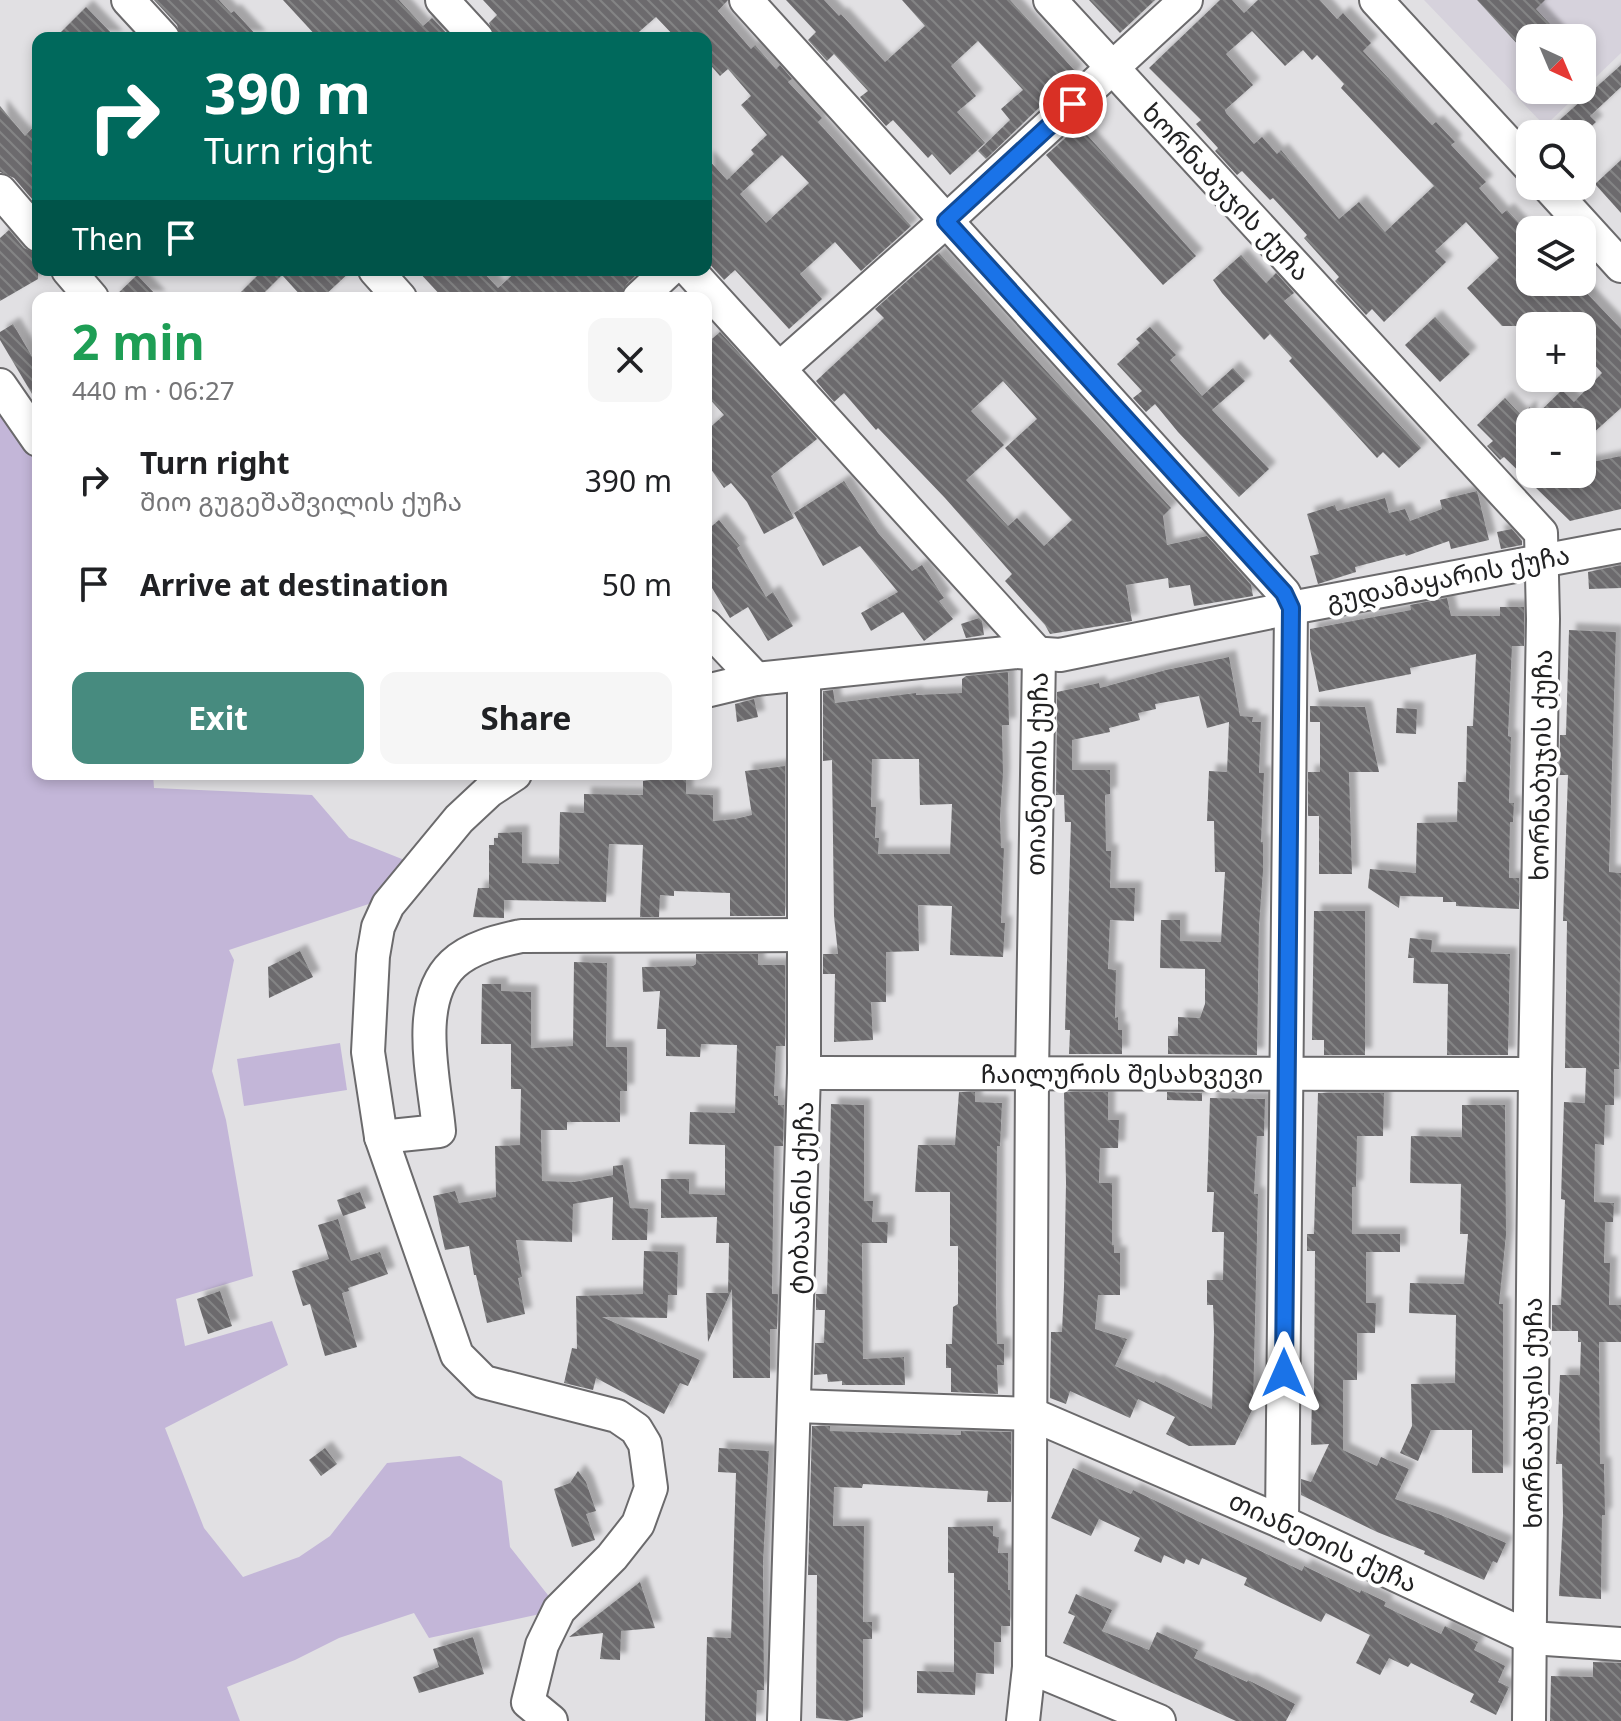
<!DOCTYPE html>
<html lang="en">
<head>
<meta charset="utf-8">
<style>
	:root { --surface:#fff; --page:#f6f6f6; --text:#202124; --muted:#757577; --accent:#478b7f }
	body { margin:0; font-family:Georgia,"Noto Sans Georgian",serif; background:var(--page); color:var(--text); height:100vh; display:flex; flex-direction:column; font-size:30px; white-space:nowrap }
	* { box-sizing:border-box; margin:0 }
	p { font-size:26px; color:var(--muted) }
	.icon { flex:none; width:44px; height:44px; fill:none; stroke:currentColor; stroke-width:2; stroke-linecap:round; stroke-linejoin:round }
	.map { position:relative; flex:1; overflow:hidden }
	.sheet { position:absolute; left:32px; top:292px; width:680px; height:488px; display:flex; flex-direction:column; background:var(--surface); border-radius:16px; box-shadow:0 4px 12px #0003 }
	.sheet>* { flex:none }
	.top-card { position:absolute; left:32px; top:32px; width:680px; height:244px; border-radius:16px; box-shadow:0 4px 12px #0003; background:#00695c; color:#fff; overflow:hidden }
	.needle { width:52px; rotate:136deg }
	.buttons { position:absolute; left:1516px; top:24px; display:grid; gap:16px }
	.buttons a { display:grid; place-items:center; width:80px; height:80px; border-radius:16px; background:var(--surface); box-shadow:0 4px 12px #0003; font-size:40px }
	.pin { position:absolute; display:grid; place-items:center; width:68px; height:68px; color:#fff; margin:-34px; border:4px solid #fff; border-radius:50%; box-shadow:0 2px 8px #0007 }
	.me { position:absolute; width:88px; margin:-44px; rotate:0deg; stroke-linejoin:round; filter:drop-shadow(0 0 6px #0008) }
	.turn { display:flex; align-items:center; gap:28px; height:168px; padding:0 40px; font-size:36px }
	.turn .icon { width:104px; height:104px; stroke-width:2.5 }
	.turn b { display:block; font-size:56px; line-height:68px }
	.then { display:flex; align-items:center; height:76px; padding:0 40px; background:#0003; gap:16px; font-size:30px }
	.round { display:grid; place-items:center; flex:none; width:84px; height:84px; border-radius:16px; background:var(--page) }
	.headline { display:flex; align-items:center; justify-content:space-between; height:136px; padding:0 40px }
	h1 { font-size:48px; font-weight:700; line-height:60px; color:#1e9e55 }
	.action { display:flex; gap:16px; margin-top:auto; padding:16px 40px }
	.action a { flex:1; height:92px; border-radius:16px; background:var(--accent); color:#fff; font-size:32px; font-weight:700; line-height:92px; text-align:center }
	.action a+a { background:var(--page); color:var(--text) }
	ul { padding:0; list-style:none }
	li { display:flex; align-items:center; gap:24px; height:104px; padding:0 40px }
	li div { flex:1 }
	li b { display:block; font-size:30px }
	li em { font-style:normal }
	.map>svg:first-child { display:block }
</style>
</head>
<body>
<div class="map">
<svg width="1621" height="1721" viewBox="0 0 1621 1721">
	<defs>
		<pattern id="building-back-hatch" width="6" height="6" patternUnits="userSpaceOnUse" patternTransform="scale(2)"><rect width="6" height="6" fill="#6c6b6d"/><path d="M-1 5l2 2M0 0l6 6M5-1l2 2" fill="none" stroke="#848485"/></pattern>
		<filter id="shadow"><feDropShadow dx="7" dy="-7" stdDeviation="2" flood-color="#0004"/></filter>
	</defs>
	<rect width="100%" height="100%" fill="#e1e0e3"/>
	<!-- built -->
	<path fill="#d6d2dc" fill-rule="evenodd" d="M1424 0H1621V53L1545 126ZM1530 38H1582V90H1530Z"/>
	<!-- green -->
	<g fill="#c3b6d8">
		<polygon points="0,395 38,449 38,774 153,774 154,788 312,795 349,838 412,863 384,899 229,950 234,960 212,1071 226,1120 253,1276 176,1299 185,1346 272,1321 288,1365 165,1428 204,1528 243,1577 299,1557 330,1536 387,1463 460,1456 502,1481 510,1547 555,1604 549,1612 429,1638 414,1613 339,1638 295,1660 227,1687 240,1721 0,1721"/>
		<polygon points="340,1043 347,1090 244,1106 237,1059"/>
	</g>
	<!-- building -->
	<g fill="url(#building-back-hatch)" fill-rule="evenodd" filter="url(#shadow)">
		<polygon points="154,0 219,0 231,13 234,11 259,38 181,38 177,25"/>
		<polygon points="283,0 399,0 423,26 432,18 451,38 318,38"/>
		<path d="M483 0H728L718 11 751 49 755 45 776 69 780 65 792 79 788 82 822 118 818 122 911 226 861 271 835 242 800 274 822 299 789 329 735 270 724 280 706 260V157L727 180 754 154 751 150 767 135 741 105 751 96 728 69 720 76 706 60V38H676L656 17 632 38H496L489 23 497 15ZM782 155 809 183 766 223 740 194Z"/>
		<polygon points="786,0 824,0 839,16 841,14 885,62 925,26 902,0 1010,0 1076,72 986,159 978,151 1010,120 1001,109 1023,90 978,41 951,66 976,96 957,112 985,143 950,175 932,154 928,158 893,120 886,126 860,97 868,91 834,54 827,61 808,40 816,32"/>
		<polygon points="1089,0 1155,0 1120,33"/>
		<path d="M1220 0H1232L1244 13 1258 0H1320L1337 19 1343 13 1371 43 1363 51 1432 125 1436 122 1455 142 1451 145 1486 182 1479 188 1502 214 1507 210 1530 235V282H1576L1621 329V408L1582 443V422H1530V474H1582V464L1621 456V509L1570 521 1504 457 1500 460 1487 446 1493 441 1477 425 1505 398 1521 415 1530 407V421L1562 390 1574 402 1602 373 1582 351V326H1502L1467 288 1499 258 1466 222 1435 251 1446 262 1384 322 1372 309 1366 315 1335 281 1339 277 1304 238 1307 235 1273 198 1270 200 1242 171 1237 175 1215 151 1218 148 1196 124 1201 120 1149 68ZM1252 31 1285 66 1303 50 1312 60 1317 55 1344 84 1341 88 1434 186 1385 232 1359 202 1339 219 1281 150 1277 154 1262 137 1254 144 1226 113 1225 110 1253 85 1226 54Z"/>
		<polygon points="1477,0 1545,0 1536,9 1563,38 1530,38 1530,58"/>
		<polygon points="86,7 116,38 55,38"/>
		<polygon points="1621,65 1621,87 1590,116 1596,122 1583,134 1544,134"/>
		<polygon points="0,106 25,136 38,122 38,206 14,178 0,172"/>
		<polygon points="1079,126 1196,256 1163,285 1046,155"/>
		<polygon points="1621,160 1621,213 1595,184"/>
		<polygon points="9,230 24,248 38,254 38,279 0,301 0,238"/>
		<path d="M939 253 1171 508 1163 516 1167 545 1207 536 1251 585 1253 596 1194 606 1190 585 1169 588 1168 578 1126 585 1132 621 1050 634 1045 625 1005 581 1012 574 945 498 878 428 876 430 844 393 834 402 816 381 884 318 875 309ZM1003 381 1037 419 1005 448 1072 520 1044 546 1017 518 1008 526 966 480 1004 445 971 411Z"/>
		<polygon points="1241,255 1266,283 1276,273 1294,293 1284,301 1421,448 1399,468 1383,452 1377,458 1289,361 1292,358 1270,334 1264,340 1222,293 1213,280"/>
		<polygon points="263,270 352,270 322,298 303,298 282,275 259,298 235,298"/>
		<polygon points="417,270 481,270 498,288 518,270 641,270 626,285 621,298 443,298"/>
		<polygon points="137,275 159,298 113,298"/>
		<polygon points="1435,317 1470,354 1440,382 1405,345"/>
		<polygon points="13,324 38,367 38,404 0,340 0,332"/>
		<polygon points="1150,327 1176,355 1170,360 1202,396 1233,368 1245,381 1212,410 1269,469 1239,497 1178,432 1155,404 1146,412 1133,398 1142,391 1117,364 1140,343 1136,339"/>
		<polygon points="720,332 817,439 771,476 794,518 764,534 747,502 731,483 724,488 706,462 706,431 724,415 706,395 706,344"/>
		<polygon points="844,481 878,533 912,571 922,565 944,598 939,601 953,619 924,641 903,612 871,631 861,613 898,592 860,546 823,566 794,513"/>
		<polygon points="1477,491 1489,540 1451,549 1449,541 1406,556 1405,554 1355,567 1356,572 1318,584 1310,556 1319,554 1307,514 1335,505 1337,511 1385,498 1389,513 1405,509 1410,521 1442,509 1440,500"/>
		<polygon points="719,520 740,546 737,548 766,597 773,592 793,626 768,641 748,607 730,618 706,578 706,531"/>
		<polygon points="1512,529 1522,541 1522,545 1501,549 1497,532"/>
		<polygon points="1621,565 1621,588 1589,589 1588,572"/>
		<polygon points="1447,598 1451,616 1500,616 1500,607 1524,607 1524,646 1512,646 1508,736 1511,737 1509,803 1514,803 1513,822 1510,822 1509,878 1519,878 1519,909 1456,906 1456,902 1443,902 1443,897 1400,896 1399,908 1368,888 1370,869 1416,873 1417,823 1457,822 1458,782 1466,782 1467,726 1473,726 1476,654 1410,668 1411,674 1319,692 1310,649 1310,629 1411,610 1410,605"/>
		<polygon points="979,618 982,621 984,635 966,638 961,624"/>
		<polygon points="1569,630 1616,632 1609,872 1621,873 1619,1069 1614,1069 1614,1105 1605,1105 1604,1145 1595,1144 1594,1202 1614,1203 1613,1222 1605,1222 1604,1263 1610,1263 1609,1305 1621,1305 1621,1342 1599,1342 1600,1464 1604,1464 1605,1515 1602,1515 1601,1599 1559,1596 1563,1515 1562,1464 1556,1464 1560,1375 1580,1375 1581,1342 1578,1342 1578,1331 1552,1331 1552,1305 1561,1305 1565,1200 1561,1199 1564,1102 1585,1103 1586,1068 1565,1068 1567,921 1563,921 1568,775 1559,775 1560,735 1566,735"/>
		<polygon points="1229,657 1240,716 1253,717 1252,722 1261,722 1259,773 1264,773 1261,842 1263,842 1263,871 1259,926 1257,1055 1168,1054 1168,1036 1178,1036 1178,1017 1200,1018 1205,1004 1205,969 1160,968 1161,920 1180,920 1180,941 1221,942 1225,872 1215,872 1214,821 1207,821 1209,771 1227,772 1229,722 1207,728 1199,696 1155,704 1156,709 1138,713 1140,720 1109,728 1110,732 1072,740 1072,770 1110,770 1110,794 1105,795 1106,851 1111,851 1110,888 1135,888 1134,921 1110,920 1108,969 1116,970 1115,1018 1118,1017 1118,1030 1122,1030 1122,1054 1069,1054 1070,1030 1065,1030 1071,822 1065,822 1064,795 1056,795 1057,692 1099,683 1100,688 1166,670"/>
		<path d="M1008 672 1009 725H1002L1003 774 1000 817 1001 848H1004L1001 923H1005L1003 957 950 955 952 906 918 905 919 951 886 952V1002H871L873 1040 834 1042 835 974H823V954H838L834 916 832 760 823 761V691L833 690 835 703 916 693V695L962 693V679L966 676ZM872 759H919L920 805 952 804 950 854H878L879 838H875L876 807H871Z"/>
		<polygon points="754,699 758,717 737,722 735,704"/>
		<polygon points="1310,706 1365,707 1379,772 1349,772 1352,874 1319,874 1319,816 1308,816 1308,772 1320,772 1320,722 1310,722"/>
		<polygon points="1397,708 1417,709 1416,734 1396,733"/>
		<polygon points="785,766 785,916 730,916 730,893 674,891 674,896 660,895 659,917 640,917 643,845 609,844 606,902 504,900 504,918 473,917 478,888 489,888 489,845 494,845 494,838 498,838 498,833 522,832 522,863 559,864 560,812 584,813 584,794 643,795 643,781 686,774 686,794 713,795 713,821 735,819 752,815 745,771"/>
		<polygon points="1314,911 1365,911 1365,1055 1324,1055 1324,1040 1312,1040"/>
		<polygon points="1410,938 1432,940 1431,952 1510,954 1508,1055 1447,1055 1448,984 1413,983 1414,958 1408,958"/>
		<polygon points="300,951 313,977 269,998 268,967"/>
		<polygon points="696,954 758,954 758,965 785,965 785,1046 776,1046 774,1096 778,1096 778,1105 784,1105 783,1146 774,1146 772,1294 778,1294 777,1329 770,1329 770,1378 733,1378 732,1289 708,1342 706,1293 728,1293 729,1243 716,1243 717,1217 661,1218 661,1179 689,1179 689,1194 725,1195 725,1145 689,1144 690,1112 735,1113 737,1045 701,1044 700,1057 666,1056 666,1029 657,1029 660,991 643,992 642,967 693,966 696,964"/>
		<polygon points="574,962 607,963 606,1047 627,1047 627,1091 620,1091 620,1122 567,1122 567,1130 541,1130 542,1181 574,1182 613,1175 613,1166 623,1165 630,1208 648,1209 647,1240 612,1240 613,1197 573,1204 572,1242 516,1240 522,1277 518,1278 525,1314 487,1323 476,1275 474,1275 469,1246 445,1250 433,1196 455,1191 459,1203 496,1197 495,1146 520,1145 521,1089 511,1089 511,1044 481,1044 482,984 501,984 501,991 531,992 531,1048 573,1046"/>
		<polygon points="959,1092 975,1092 975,1102 1002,1103 1000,1146 997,1146 996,1302 997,1344 1004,1344 1004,1365 997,1365 998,1394 951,1392 951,1368 946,1368 946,1344 952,1344 953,1307 958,1304 958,1246 950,1246 950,1192 915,1192 918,1145 955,1145"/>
		<polygon points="1064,1092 1108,1092 1108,1120 1119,1120 1118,1148 1100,1148 1099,1183 1112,1183 1112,1245 1114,1245 1114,1253 1120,1253 1120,1295 1098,1295 1095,1329 1127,1339 1115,1366 1154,1383 1155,1381 1212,1409 1214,1332 1213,1305 1207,1305 1207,1280 1223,1280 1224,1232 1212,1232 1214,1192 1207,1192 1210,1098 1265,1099 1264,1136 1257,1136 1254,1194 1258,1194 1253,1408 1235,1445 1189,1446 1166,1434 1175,1417 1138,1399 1130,1418 1070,1391 1066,1404 1050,1398 1051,1332 1062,1332 1064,1287 1066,1183"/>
		<polygon points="1167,1092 1202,1093 1202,1101 1167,1100"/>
		<polygon points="1318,1093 1384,1093 1383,1136 1357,1136 1356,1187 1352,1187 1352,1234 1400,1234 1400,1252 1366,1252 1366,1303 1376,1303 1375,1333 1357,1333 1357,1380 1343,1380 1343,1450 1377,1466 1381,1457 1409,1469 1395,1499 1441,1515 1506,1543 1497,1563 1493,1561 1484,1580 1424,1554 1425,1551 1377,1532 1301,1495 1301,1479 1311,1482 1329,1444 1311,1445 1312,1394 1314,1394 1315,1251 1307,1251 1307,1234 1314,1234"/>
		<polygon points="831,1104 864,1105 864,1201 873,1201 872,1222 888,1222 887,1243 862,1243 863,1359 904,1357 905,1385 842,1385 842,1381 828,1382 827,1374 814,1375 815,1343 824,1343 825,1310 816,1310 816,1294 827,1294"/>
		<polygon points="1462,1105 1505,1105 1506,1235 1499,1304 1503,1304 1503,1473 1472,1473 1472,1430 1431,1430 1418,1461 1400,1453 1412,1426 1411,1384 1455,1383 1456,1315 1409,1313 1410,1283 1464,1284 1468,1234 1460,1234 1461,1184 1410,1183 1411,1136 1462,1137"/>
		<polygon points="360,1192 366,1208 343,1216 337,1200"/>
		<polygon points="338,1219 351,1261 380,1252 388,1274 348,1288 349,1291 342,1293 357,1347 325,1356 310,1304 303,1306 292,1271 329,1259 318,1225"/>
		<polygon points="644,1251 678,1252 677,1295 668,1295 667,1318 602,1317 700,1360 688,1386 680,1383 664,1414 596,1378 593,1390 564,1383 572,1348 577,1349 576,1296 643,1294"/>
		<polygon points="220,1291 232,1326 208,1334 197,1299"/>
		<polygon points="812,1426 830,1426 830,1431 961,1435 961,1431 1011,1432 1011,1502 987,1502 988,1491 863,1484 862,1488 834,1487 833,1526 864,1526 863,1622 872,1622 872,1639 863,1639 863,1717 847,1721 816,1718 817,1575 808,1575"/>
		<polygon points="325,1448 337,1464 321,1476 309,1460"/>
		<polygon points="719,1448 769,1451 763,1563 764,1690 757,1690 756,1721 705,1721 707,1637 731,1638 736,1473 718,1472"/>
		<polygon points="1073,1468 1131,1494 1133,1490 1302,1571 1304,1566 1360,1593 1361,1590 1386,1602 1384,1606 1441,1634 1445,1626 1478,1642 1474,1650 1505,1666 1498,1682 1509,1687 1496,1715 1470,1702 1474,1694 1411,1663 1408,1667 1389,1658 1380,1675 1356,1663 1370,1635 1326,1613 1321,1622 1244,1585 1247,1578 1202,1558 1199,1565 1186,1559 1184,1564 1164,1555 1161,1563 1134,1551 1140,1538 1099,1519 1091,1536 1051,1518"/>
		<polygon points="578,1471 586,1482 596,1511 586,1514 595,1540 572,1547 554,1489 570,1483"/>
		<polygon points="993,1526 993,1536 999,1537 998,1553 1008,1553 1008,1590 1010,1590 1010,1626 1001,1626 1001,1642 994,1642 994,1674 976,1673 975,1695 917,1693 917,1671 954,1672 954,1573 948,1573 948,1527"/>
		<polygon points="640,1582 655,1628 621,1631 620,1660 600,1659 603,1633 569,1637"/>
		<polygon points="1076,1594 1112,1610 1102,1631 1149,1650 1157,1632 1198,1650 1194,1658 1247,1682 1248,1680 1295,1704 1286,1721 1236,1721 1063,1643 1075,1616 1068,1613"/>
		<polygon points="473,1637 484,1674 419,1693 413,1677 439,1667 433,1649"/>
		<polygon points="1593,1662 1621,1663 1621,1721 1550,1721 1551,1676 1593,1677"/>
	</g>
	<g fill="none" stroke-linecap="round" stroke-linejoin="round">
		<!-- minor casing -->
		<g stroke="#6b6a6c" stroke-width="36">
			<g id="minor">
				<polyline points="128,0 163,38"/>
				<polyline points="442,0 477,38"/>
				<polyline points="746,0 1284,593 1291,608 1282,1522"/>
				<polyline points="1050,0 1541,533 1543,619 1535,1074 1529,1721"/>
				<polyline points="1376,0 1530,167"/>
				<polyline points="1548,186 1621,266"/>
				<polyline points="0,191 38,235"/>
				<polyline points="68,270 92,298"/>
				<polyline points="375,270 400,298"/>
				<polyline points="689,270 1039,655 1032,1074 1029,1667 1023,1721"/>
				<polyline points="639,298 669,270"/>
				<polyline points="779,369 946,221 1186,0"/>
				<polyline points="0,385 38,440"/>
				<polyline points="706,626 756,679"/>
				<polyline points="706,691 756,679 1016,652 1060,655 1291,608 1621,546"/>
				<polyline points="515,774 489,791 459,819 388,905 378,927 373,956 368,1052 381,1137 457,1355 484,1382 617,1416 636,1429 645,1444 651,1488 638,1524 612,1557 559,1610 542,1645 528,1702 551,1721"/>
				<polyline points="804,1073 1535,1074"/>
				<path d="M381 1137 439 1131C435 1082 413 1002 453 964 471 947 499 941 521 936L804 935"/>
				<polyline points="795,1406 1031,1414 1282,1522 1531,1638 1621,1644"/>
				<polyline points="1029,1667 1159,1721"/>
				<polyline points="784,1721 804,1073 804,675"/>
			</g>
		</g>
		<!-- minor -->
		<use href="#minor" stroke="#fff" stroke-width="32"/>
	</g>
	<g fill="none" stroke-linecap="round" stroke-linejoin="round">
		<!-- route casing -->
		<g stroke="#114b97" stroke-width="20">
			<polyline id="route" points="1073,104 946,221 1284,593 1291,608 1284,1373"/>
		</g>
		<!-- route -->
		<use href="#route" stroke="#1a73e8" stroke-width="14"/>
	</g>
	<g text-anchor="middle" stroke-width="8" stroke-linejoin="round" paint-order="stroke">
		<!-- street labels -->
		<g font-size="26" fill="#222223" stroke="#fff">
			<text transform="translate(1226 192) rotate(47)" y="9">ხორნაბუჯის ქუჩა</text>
			<text transform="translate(1448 578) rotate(-11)" y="9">გუდამაყარის ქუჩა</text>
			<text transform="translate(1541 765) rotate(-89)" y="9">ხორნაბუჯის ქუჩა</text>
			<text transform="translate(1037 774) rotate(-89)" y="9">თიანეთის ქუჩა</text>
			<text x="1122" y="1083">ჩაილურის შესახვევი</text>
			<text transform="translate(801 1198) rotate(-88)" y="9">ტიბაანის ქუჩა</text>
			<text transform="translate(1533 1413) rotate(-90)" y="9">ხორნაბუჯის ქუჩა</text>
			<text transform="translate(1323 1542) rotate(25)" y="9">თიანეთის ქუჩა</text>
		</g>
	</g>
</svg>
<div class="buttons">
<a><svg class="needle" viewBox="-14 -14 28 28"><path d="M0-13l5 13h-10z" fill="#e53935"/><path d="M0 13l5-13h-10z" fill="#757577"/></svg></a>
<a><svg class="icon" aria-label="search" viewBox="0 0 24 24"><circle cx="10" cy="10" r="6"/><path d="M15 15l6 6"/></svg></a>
<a><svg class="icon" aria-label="layers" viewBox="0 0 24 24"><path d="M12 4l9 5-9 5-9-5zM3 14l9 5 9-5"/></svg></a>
<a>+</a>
<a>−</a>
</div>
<div class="pin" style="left:1073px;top:104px;background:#d93025"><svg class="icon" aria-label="arrive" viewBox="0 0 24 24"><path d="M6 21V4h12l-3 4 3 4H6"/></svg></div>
<svg class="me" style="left:1284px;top:1373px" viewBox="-20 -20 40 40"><path d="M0-17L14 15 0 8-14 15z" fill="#1a73e8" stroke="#fff" stroke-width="4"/></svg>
<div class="top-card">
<div class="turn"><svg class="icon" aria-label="right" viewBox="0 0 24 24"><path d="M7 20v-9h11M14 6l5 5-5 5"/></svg><div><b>390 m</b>Turn right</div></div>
<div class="then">Then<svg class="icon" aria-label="arrive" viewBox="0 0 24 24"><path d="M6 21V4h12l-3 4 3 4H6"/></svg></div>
</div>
<section class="sheet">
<div class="headline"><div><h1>2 min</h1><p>440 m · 06:27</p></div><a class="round"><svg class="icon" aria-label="close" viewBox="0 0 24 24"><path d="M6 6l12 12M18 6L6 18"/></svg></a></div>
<ul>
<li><svg class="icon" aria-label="right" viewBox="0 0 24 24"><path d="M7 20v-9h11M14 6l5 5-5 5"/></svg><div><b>Turn right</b><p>შიო გუგეშაშვილის ქუჩა</p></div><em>390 m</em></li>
<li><svg class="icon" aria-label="arrive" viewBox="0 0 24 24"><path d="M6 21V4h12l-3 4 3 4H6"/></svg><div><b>Arrive at destination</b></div><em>50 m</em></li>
</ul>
<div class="action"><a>Exit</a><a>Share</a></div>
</section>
</div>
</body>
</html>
